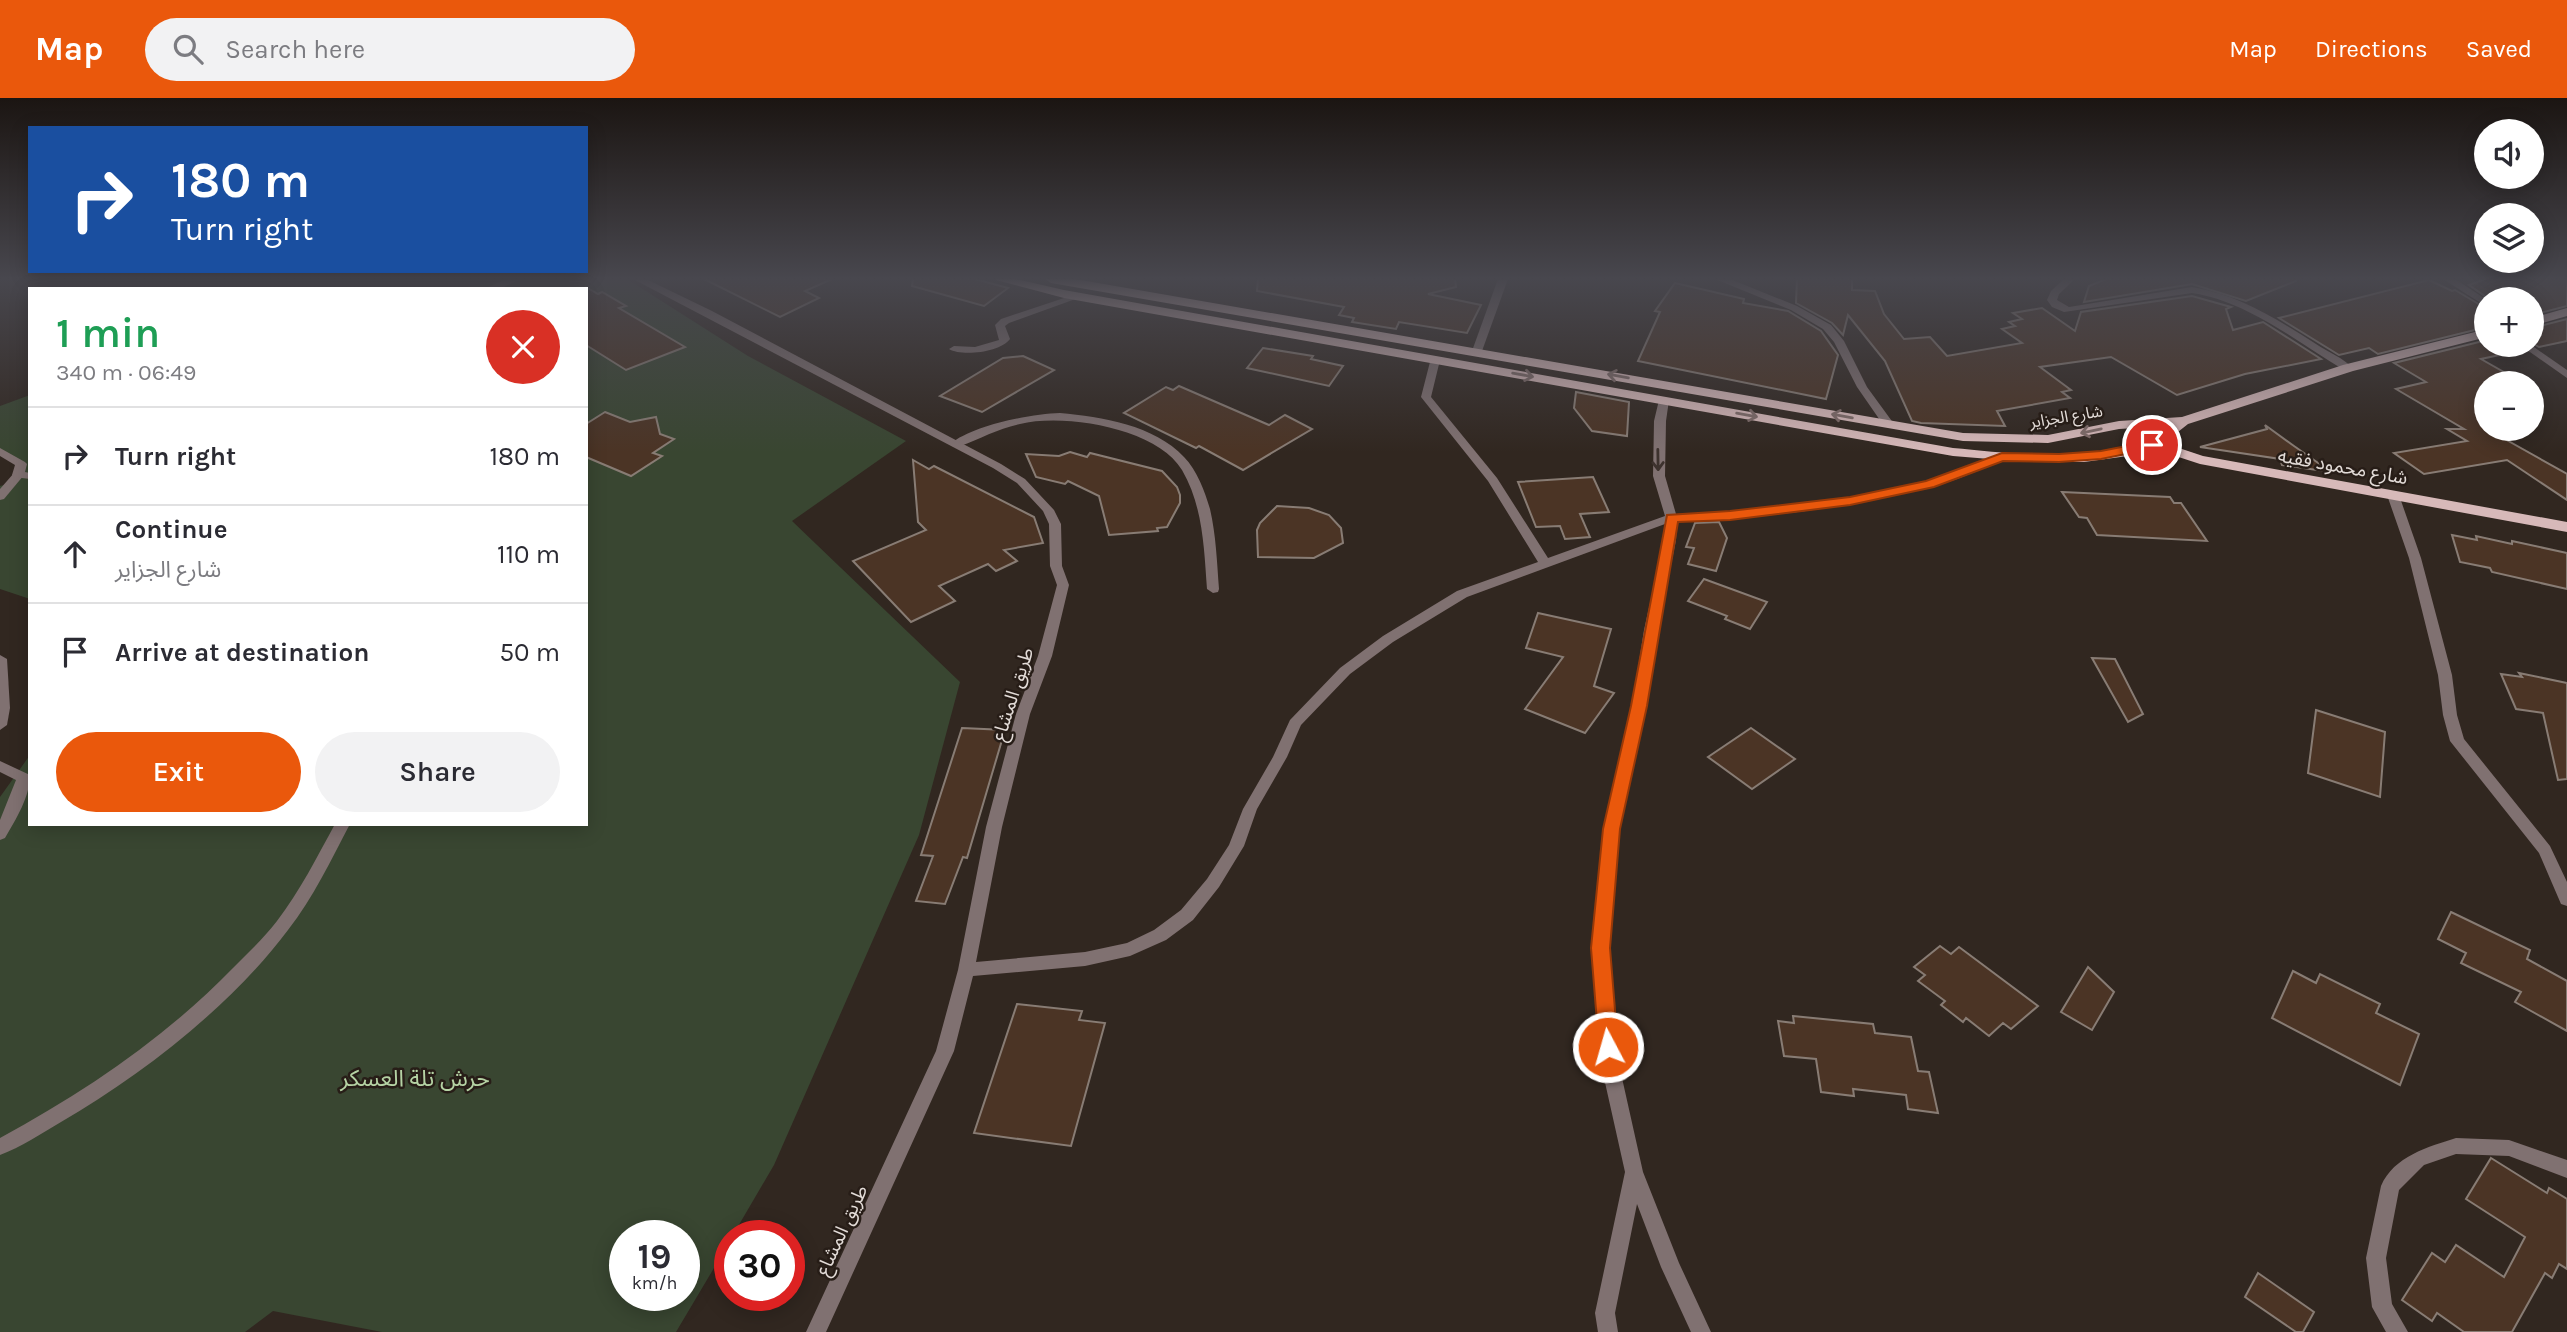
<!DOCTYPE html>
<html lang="en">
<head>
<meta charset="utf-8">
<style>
	:root { --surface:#fff; --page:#f2f2f3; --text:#2b2b33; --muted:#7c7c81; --line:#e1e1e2; --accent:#ea580c }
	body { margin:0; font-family:Karla,"Noto Sans Arabic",sans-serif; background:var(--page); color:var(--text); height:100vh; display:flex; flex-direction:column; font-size:26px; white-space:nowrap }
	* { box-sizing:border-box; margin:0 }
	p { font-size:23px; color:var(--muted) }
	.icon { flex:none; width:38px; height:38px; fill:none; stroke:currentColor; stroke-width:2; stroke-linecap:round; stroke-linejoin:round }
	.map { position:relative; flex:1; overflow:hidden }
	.panel { position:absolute; left:28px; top:189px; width:560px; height:539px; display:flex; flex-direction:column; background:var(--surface); border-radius:0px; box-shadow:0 4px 18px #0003 }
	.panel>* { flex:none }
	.hud { position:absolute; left:28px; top:28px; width:560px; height:147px; border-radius:0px; box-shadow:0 4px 18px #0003; background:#1a4fa0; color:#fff; overflow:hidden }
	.controls { position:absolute; left:2474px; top:21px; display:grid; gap:14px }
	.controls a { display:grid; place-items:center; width:70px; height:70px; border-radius:50%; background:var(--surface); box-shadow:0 4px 18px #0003; font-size:35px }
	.speed { position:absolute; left:609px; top:1122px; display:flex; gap:14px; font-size:35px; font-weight:700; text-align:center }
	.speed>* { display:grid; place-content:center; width:91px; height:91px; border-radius:50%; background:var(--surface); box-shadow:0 4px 18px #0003; line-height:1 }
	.speed small { font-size:18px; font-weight:400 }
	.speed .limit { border:10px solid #d22; background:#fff; color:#111 }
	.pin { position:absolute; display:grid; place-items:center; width:60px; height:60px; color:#fff; margin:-30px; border:4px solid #fff; border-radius:50%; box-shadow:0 2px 7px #0007 }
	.me { position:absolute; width:77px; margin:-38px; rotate:354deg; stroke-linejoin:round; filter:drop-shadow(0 0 5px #0008) }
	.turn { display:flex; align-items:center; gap:24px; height:147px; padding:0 28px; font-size:32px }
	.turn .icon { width:91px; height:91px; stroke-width:2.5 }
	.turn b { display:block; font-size:49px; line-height:60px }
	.round { display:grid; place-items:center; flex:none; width:74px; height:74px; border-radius:37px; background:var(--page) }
	.overview { display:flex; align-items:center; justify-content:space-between; height:119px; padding:0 28px }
	h1 { font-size:42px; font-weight:600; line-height:52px; color:#1e9e55 }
	.cta { display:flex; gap:14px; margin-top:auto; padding:14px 28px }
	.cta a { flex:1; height:80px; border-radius:42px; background:var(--accent); color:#fff; font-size:28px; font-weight:600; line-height:80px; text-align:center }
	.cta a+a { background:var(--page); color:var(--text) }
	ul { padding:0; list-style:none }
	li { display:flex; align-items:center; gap:21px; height:98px; padding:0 28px; border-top:2px solid var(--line) }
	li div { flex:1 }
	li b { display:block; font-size:26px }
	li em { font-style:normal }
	header { display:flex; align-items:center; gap:42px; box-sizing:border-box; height:98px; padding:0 35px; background:var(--accent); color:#fff }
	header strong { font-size:33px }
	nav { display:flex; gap:38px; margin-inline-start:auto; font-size:24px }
	.search { width:490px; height:63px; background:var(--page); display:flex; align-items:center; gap:18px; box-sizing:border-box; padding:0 24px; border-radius:38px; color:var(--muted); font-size:26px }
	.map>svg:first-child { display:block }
</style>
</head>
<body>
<header>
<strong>Map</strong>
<div class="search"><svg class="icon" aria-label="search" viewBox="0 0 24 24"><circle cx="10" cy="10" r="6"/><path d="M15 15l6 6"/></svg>Search here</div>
<nav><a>Map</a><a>Directions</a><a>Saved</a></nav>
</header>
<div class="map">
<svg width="2567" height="1234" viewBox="0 0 2567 1234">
	<rect width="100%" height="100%" fill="#312720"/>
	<!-- green -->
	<g fill="#394631" fill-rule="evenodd">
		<path d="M511 181H627L748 258 906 343 792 423 960 584 919 737 774 1067 733 1137 730 1138V1143L676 1234H382L273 1213 245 1234H0V699L30 657V726H586V191H454ZM625 1138H684V1197H625Z"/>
		<path d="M30 297V501L0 491V388C14 385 22 378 26 365L0 355V308Z"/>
	</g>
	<!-- building -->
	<g fill="#4b3425" stroke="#887c74" stroke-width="2">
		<polygon points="704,181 832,181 805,193 819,200 780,219"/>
		<polygon points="913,181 975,181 1008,190 984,208 912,188"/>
		<polygon points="1258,181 1455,181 1456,189 1428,196 1481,207 1467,235 1399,224 1396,231 1352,224 1354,220 1339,217 1344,209 1257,193"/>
		<polygon points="1797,181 1852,181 1852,192 1875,193 1884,216 1904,241 1930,239 1947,258 2022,245 2002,231 2015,228 2009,224 2022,221 2013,215 2042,210 2075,233 2081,214 2192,198 2231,209 2226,211 2233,232 2263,224 2321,261 2245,276 2177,297 2111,259 2040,269 2071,292 2062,294 2070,300 1997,313 2005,328 1921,325 1912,323 1885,263 1848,217 1843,237 1832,225 1796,205"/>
		<polygon points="2106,181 2296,181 2296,183 2246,203 2192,186 2084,204 2089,188"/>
		<polygon points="2485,181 2567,181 2567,208 2532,217 2532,201 2489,201 2469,187"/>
		<polygon points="2429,182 2452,193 2455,192 2487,211 2487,229 2378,256 2369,250 2339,257 2279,220"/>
		<polygon points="1675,185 1744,201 1743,205 1788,213 1821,233 1838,257 1826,301 1638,263 1660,214 1655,213"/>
		<polygon points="586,189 598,196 602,194 626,208 619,210 685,249 626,272 586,247"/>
		<polygon points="2567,221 2567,243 2539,249 2532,245 2532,230"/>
		<polygon points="2487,242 2487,247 2518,247 2523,252 2481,261 2523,285 2487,285 2487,331 2567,376 2567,402 2507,362 2424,376 2394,355 2467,343 2447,331 2464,331 2396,291 2426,284 2394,265"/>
		<polygon points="1263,250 1313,258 1311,261 1343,268 1329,288 1247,270"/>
		<polygon points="1023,258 1054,272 982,314 940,298 1003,260"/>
		<polygon points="1179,288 1269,327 1285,317 1312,331 1243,372 1199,348 1196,350 1124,315 1166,289 1173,292"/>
		<polygon points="1576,294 1629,304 1627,338 1592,333 1574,310"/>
		<polygon points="605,314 630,324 656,319 660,336 674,341 653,355 662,358 631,378 586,359 586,326"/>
		<polygon points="2265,327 2294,348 2331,374 2282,367 2280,361 2200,349 2267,331"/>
		<polygon points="1070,354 1087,359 1090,355 1162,373 1177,389 1180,397 1180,405 1167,429 1157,430 1158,433 1109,437 1099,398 1068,383 1065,386 1036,379 1026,356 1059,358"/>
		<polygon points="913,362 929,371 934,368 1034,419 1043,445 1004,452 1017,463 996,473 988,466 939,488 955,503 911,524 853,463 926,432 918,424"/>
		<polygon points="1593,379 1609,414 1580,416 1590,439 1565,441 1560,428 1536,429 1518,384"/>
		<polygon points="2062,394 2170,399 2174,405 2181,405 2207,443 2097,437 2087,420 2079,419"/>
		<polygon points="1277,408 1309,410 1329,417 1341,430 1343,445 1314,460 1258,459 1257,432 1260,425"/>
		<polygon points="1719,424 1727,440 1716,473 1688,466 1694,450 1686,449 1695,425"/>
		<polygon points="2452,437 2477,442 2476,438 2512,446 2512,443 2567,455 2567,491 2492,474 2490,470 2460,464"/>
		<polygon points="1704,481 1767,504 1750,531 1725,521 1727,518 1688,503"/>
		<polygon points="1538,515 1611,531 1594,588 1614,595 1585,635 1525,611 1563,559 1526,550"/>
		<polygon points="2092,560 2115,561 2143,616 2128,624"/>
		<polygon points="2519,575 2567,585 2567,681 2558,682 2543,615 2516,611 2501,576 2522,579"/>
		<polygon points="2316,612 2385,634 2380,699 2308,675"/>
		<polygon points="962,630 1005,632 967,760 963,759 945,806 916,803 933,758 921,757"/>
		<polygon points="1751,630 1795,661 1752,691 1708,659"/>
		<polygon points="2451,814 2530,852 2527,861 2567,883 2567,933 2515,904 2521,894 2461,865 2466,855 2438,841"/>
		<polygon points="1940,848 1951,856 1959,849 2038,908 2011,931 2003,925 1989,938 1966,920 1963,924 1941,907 1945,903 1918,883 1925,877 1914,869"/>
		<polygon points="2088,869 2114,894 2092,932 2061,914"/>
		<polygon points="2293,873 2316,885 2320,876 2380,906 2376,915 2419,936 2400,987 2272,920"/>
		<polygon points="1017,906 1082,913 1079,922 1105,925 1071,1048 974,1035"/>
		<polygon points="1793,918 1873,926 1875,935 1911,939 1918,973 1929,974 1938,1015 1908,1011 1906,997 1853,991 1854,998 1821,994 1816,961 1784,958 1778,923 1794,925"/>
		<polygon points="2491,1060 2547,1095 2549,1090 2567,1101 2567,1171 2559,1166 2552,1180 2545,1175 2512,1234 2464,1234 2437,1215 2432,1223 2402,1202 2432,1155 2445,1164 2456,1147 2504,1179 2525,1139 2466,1101"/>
		<polygon points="2258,1175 2314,1214 2303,1234 2296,1234 2245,1199"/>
	</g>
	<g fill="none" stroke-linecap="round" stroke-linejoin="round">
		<!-- service -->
		<g fill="#807171" fill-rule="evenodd">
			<polygon points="506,181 521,181 499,191 484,191"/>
			<path d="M1073 197 1081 199 1009 225 1005 228 1010 241C1001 254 962 259 949 251L954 248 975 249 999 242 995 227 1001 221Z"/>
			<polygon points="2520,247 2531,247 2567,272 2567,280"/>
			<path d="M1060 315C1102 319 1154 327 1184 359 1197 372 1205 394 1210 411 1216 437 1217 464 1219 491L1218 494 1213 495 1207 491C1204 450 1203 408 1182 372 1157 330 1064 315 1020 326 999 330 980 341 960 348L956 349 950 346C974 327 1030 316 1060 315Z"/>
			<polygon points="18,374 24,377 4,401 0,402 0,391 14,375"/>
			<polygon points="0,557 7,561 10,610 7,627 0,632"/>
			<path d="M0 663 30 677C30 699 16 721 5 740L0 742V722L16 682 0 674Z"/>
		</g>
		<!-- minor -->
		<g fill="#807171" fill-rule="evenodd">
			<path d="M633 181H646L712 213 1001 366 1025 381 1054 412 1061 426 1062 468 1069 487 1052 558 1030 616 1002 729 976 864 1085 854 1127 845 1154 832 1181 812 1207 781 1229 747 1243 711 1273 659 1290 622 1340 570 1383 538 1457 493 1538 464 1488 383 1421 299 1431 260 1435 259 1440 262 1431 299 1497 380 1548 460 1665 418 1653 378 1654 323 1659 302 1664 299 1669 302 1666 323 1665 378 1676 416C1754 414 1852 405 1927 383 1951 376 1975 365 1998 357H2006V361C1981 371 1956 383 1931 389 1848 410 1762 421 1677 423L1676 442 1658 532 1646 608 1619 731 1609 850 1620 971 1643 1074 1679 1165 1711 1234H1691L1661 1169 1637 1106 1615 1215 1618 1234H1598L1595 1215 1625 1074 1602 971 1593 850 1603 731 1632 608 1644 532 1664 442 1665 426 1467 499 1393 544 1350 576 1301 627 1287 659 1257 711 1244 748 1219 789 1193 822 1166 842 1130 858 1085 868 973 878 954 953 826 1234H806L936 953 958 872 986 729 1016 616 1038 558 1057 487 1050 468 1049 426 1043 413 1017 385 993 370Z"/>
			<polygon points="1498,181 1508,181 1482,253 1477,256 1473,255 1472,253"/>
			<polygon points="1715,181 1730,181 1797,208 1831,227 1844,243 1867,289 1894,326 1892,328 1884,328 1857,289 1834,244 1823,231 1791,212"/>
			<path d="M2064 181H2075L2059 196 2057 202 2069 209 2192 189C2238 196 2278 222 2316 246 2328 254 2343 260 2353 270L2348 273 2344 272C2297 244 2247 203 2192 195L2064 214 2052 209 2047 202 2051 193Z"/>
			<polygon points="2443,181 2455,181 2487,202 2487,209"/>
			<polygon points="0,350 25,364 27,366 25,374 30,375 30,381 14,379 12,377 15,367 0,358"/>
			<polygon points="2393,393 2399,397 2421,460 2452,577 2457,617 2464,641 2550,748 2567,784 2567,808 2561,806 2539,755 2450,643 2443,617 2438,577 2409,460 2387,397"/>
			<path d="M335 726H350C331 762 313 800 288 832 231 908 142 977 61 1024 41 1036 21 1049 0 1057V1040C86 993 165 940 233 870 248 855 264 840 277 823 300 793 317 759 335 726Z"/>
			<path d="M2456 1040 2509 1042 2567 1062V1080L2509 1058 2456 1056 2424 1067 2399 1092 2386 1160 2392 1206 2408 1234H2386L2372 1209 2366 1160 2381 1088C2394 1058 2428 1049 2456 1040Z"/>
		</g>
		<!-- primary -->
		<g fill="#d7b9b9" fill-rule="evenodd">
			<path d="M992 181H1016L1064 192 1953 350C2009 355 2088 366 2141 346V340H2152L2168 328 2119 331 2048 345 1963 343 1051 185 1045 181H1075L1963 335 2048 337 2119 323 2182 319 2343 267 2487 231V239L2353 273 2188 326 2164 345 2203 358 2567 424V434L2200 366 2154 351 2135 357 2084 364H2026L1953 358 1064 200Z"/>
			<polygon points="2567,210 2567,218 2532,228 2532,220"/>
		</g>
	</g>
	<!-- one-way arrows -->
	<defs><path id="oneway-shaft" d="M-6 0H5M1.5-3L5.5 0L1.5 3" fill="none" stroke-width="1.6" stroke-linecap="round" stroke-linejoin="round" transform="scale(1.75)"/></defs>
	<g stroke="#7f6b68">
		<use href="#oneway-shaft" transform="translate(1523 277) rotate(10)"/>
		<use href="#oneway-shaft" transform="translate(1618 278) rotate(-170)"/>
		<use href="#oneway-shaft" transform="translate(1747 317) rotate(10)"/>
		<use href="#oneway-shaft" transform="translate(1842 318) rotate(-170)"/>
		<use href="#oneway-shaft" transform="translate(2091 333) rotate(168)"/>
	</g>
	<use stroke="#3d322e" href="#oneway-shaft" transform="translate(1658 362) rotate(89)"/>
	<!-- sky -->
	<linearGradient id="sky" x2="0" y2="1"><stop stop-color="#1b1512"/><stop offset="0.51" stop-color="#48474e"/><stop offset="1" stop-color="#48474e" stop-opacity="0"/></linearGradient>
	<rect width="2567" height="354" fill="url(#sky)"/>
	<!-- route -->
	<polygon fill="#ea580c" stroke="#983908" stroke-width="2" points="2152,343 2156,344 2156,350 2101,361 2059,364 2003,363 1934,389 1850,407 1730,422 1678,424 1647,608 1620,731 1610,850 1618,949 1615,955 1608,958 1601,955 1599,949 1591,850 1603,731 1631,608 1667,417 1730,413 1850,399 1926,383 2002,355 2059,356 2101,353"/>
	<g text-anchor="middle" stroke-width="5" stroke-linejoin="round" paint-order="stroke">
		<!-- far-street labels -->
		<g font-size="16" fill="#e3dcd8" stroke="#271d17">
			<text transform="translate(2066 318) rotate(-9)" y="6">شارع الجزاير</text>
		</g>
		<!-- street labels -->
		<g font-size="19" fill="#e3dcd8" stroke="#271d17">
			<text transform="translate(2343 368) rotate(10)" y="7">شارع محمود فقيه</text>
			<text transform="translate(1012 596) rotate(-72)" y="7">طريق المشاع</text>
			<text transform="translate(841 1132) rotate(-65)" y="7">طريق المشاع</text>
		</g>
		<!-- near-park labels -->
		<g font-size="23" fill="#b5d3a4" stroke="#271d17">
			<text x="415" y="988">حرش تلة العسكر</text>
		</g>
	</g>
</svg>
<div class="controls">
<a><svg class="icon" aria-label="sound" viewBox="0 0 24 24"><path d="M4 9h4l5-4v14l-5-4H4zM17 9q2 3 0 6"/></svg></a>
<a><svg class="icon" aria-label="layers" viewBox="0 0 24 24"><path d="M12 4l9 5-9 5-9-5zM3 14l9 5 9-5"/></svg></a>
<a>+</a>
<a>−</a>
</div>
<div class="speed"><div>19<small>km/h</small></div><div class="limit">30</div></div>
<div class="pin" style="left:2152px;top:347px;background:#d93025"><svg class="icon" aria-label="arrive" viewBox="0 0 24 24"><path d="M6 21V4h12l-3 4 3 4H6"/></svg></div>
<svg class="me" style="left:1608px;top:949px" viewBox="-20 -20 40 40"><circle r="17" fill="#ea580c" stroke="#fff" stroke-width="3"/><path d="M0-11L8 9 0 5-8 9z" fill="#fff"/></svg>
<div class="hud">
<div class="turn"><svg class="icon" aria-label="right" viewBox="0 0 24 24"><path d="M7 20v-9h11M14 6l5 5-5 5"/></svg><div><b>180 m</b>Turn right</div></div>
</div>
<section class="panel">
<div class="overview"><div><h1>1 min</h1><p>340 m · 06:49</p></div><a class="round" style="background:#d93025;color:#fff"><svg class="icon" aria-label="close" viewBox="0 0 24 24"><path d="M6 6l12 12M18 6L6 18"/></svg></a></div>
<ul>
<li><svg class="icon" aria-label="right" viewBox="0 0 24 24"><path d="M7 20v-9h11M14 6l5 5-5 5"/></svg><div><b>Turn right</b></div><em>180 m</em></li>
<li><svg class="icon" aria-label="ahead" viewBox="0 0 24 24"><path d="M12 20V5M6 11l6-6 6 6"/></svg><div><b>Continue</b><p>شارع الجزاير</p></div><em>110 m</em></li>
<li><svg class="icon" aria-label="arrive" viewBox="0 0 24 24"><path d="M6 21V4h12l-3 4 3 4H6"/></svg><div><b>Arrive at destination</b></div><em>50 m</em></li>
</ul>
<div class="cta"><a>Exit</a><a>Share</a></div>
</section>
</div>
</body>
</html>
